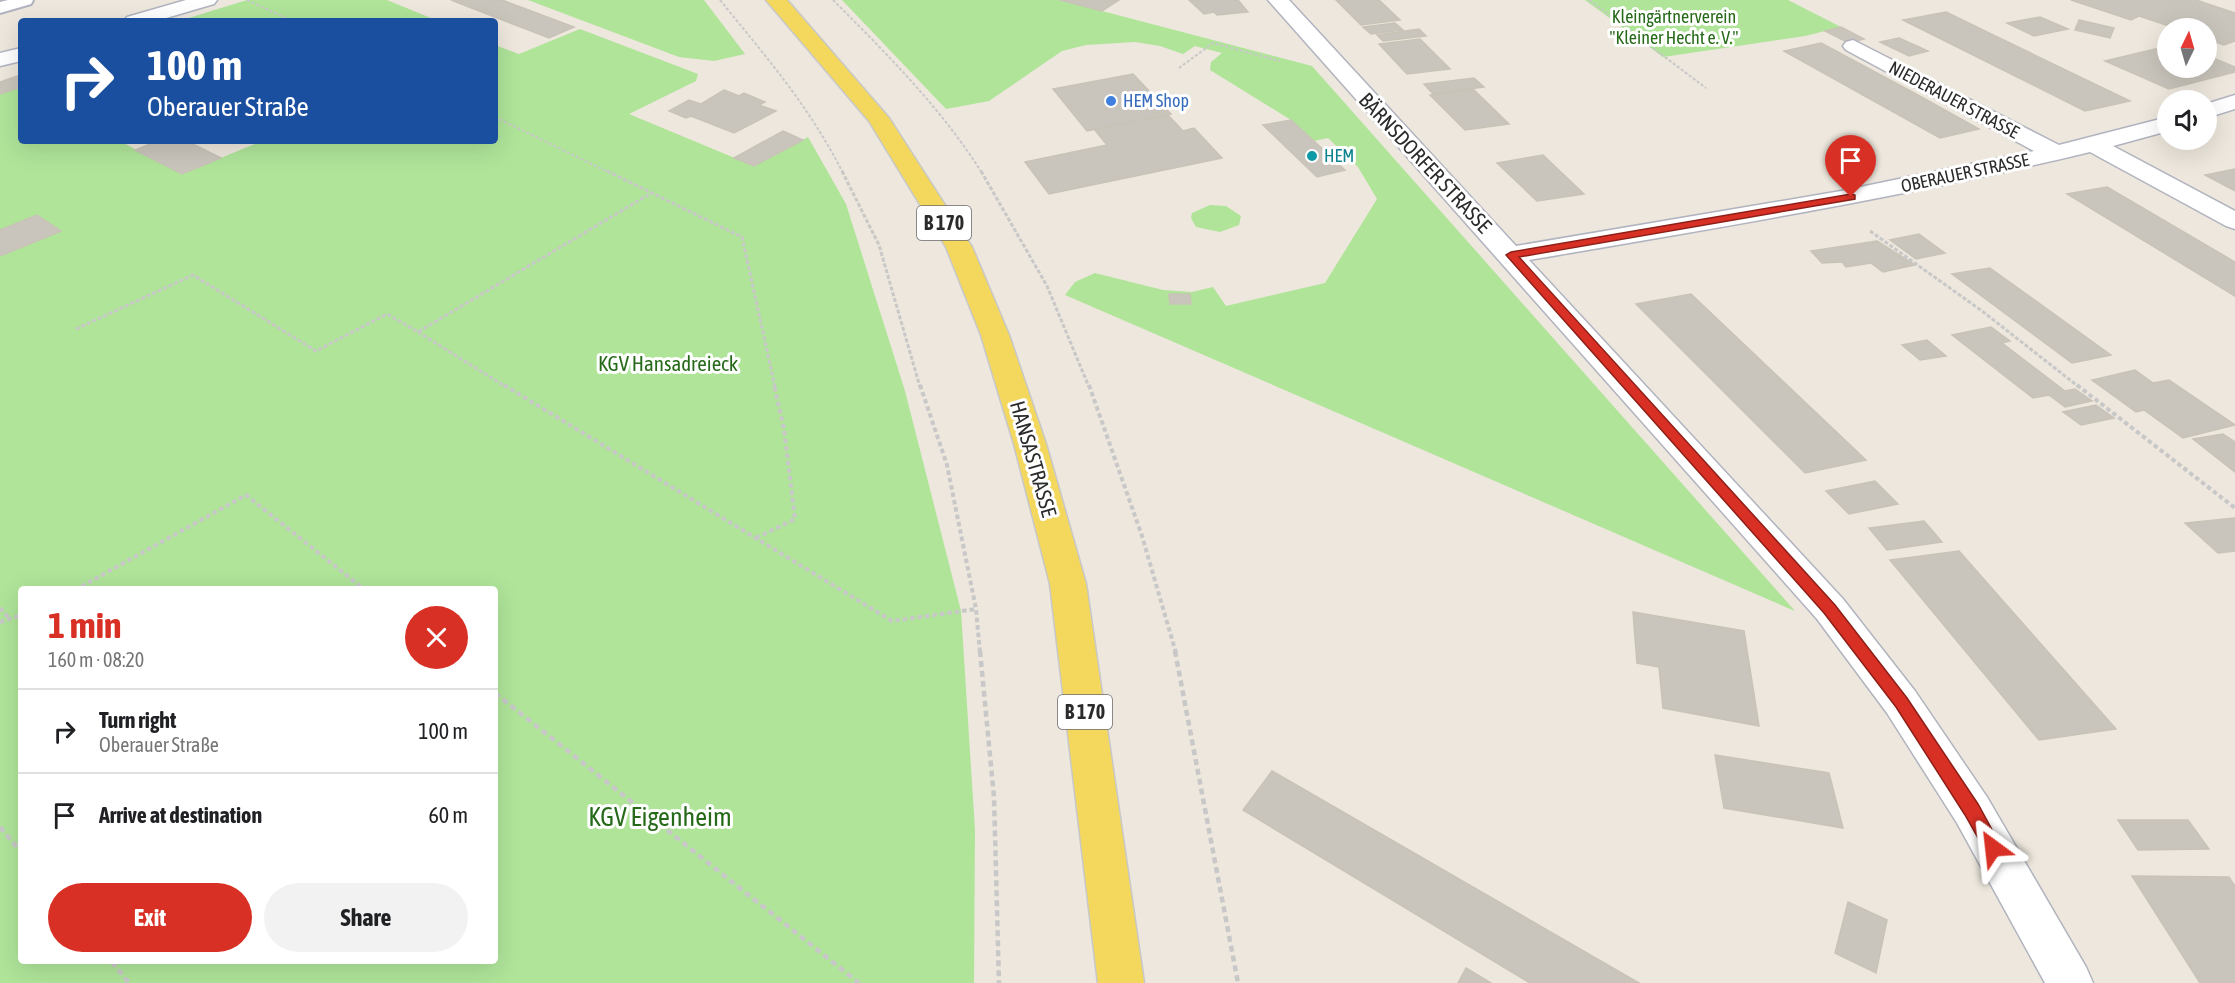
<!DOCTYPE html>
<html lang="en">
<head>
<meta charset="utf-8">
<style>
	:root { --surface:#fff; --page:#f2f2f2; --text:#202124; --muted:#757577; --line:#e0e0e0; --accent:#d93025 }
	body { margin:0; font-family:"Asap Condensed",sans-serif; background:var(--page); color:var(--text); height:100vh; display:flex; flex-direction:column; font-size:22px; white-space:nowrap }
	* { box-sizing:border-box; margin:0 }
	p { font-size:20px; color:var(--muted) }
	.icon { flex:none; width:33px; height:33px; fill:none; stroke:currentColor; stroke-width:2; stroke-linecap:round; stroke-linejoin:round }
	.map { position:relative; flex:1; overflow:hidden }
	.panel { position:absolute; left:18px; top:586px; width:480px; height:378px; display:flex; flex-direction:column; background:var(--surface); border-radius:6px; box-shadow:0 6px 24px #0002 }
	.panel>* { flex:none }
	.guide { position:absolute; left:18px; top:18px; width:480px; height:126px; border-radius:6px; box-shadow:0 6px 24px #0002; background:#1a4fa0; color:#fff; overflow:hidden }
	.needle { width:39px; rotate:5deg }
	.controls { position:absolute; left:2157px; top:18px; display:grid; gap:12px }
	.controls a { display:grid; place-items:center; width:60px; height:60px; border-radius:50%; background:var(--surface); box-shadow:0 6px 24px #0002; font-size:30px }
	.pin { position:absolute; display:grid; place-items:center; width:51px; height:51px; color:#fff; margin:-62px -26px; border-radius:50% 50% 50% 0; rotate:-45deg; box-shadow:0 0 6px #0007 }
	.pin .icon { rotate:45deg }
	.me { position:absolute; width:66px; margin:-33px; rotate:330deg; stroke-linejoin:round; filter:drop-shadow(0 0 4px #0008) }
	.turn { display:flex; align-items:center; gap:21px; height:126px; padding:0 30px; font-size:27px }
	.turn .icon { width:78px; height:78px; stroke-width:2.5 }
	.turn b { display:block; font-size:42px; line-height:51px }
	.round { display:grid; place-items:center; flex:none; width:63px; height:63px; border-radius:32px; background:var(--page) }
	.head { display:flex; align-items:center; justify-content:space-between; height:102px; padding:0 30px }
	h1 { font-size:36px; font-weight:700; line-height:45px; color:var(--accent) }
	.cta { display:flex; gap:12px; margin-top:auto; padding:12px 30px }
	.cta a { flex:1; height:69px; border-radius:36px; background:var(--accent); color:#fff; font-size:24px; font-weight:700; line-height:69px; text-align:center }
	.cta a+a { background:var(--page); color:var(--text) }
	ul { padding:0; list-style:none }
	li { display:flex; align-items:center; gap:18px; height:84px; padding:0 30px; border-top:2px solid var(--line) }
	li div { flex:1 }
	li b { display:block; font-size:22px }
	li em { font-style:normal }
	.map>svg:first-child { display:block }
</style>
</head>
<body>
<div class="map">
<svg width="2235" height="983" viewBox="0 0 2235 983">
	<rect width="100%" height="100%" fill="#ede7dd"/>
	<!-- green -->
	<g fill="#afe499" fill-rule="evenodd">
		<polygon points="247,0 387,0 438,21 179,21"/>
		<polygon points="528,0 704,0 745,54 714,61 679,57"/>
		<polygon points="842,0 1060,0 1312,66 1795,611 1065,295 1075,282 1095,273 1163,290 1192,292 1213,287 1226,306 1325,283 1377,199 1358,167 1328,138 1314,141 1291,120 1210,70 1211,62 1222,53 1195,46 1183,54 1160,46 1135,42 1086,45 1062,51 989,101 946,109"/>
		<polygon points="1585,0 1788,0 1841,27 1805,36 1663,57"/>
		<path d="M580 29 698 74 696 81 629 114 754 166 808 137 846 204 905 391 961 611 975 830 974 983H0V94L21 87V141H120L182 174 262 141H495V45L519 54ZM21 590H495V962H21Z"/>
		<polygon points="1210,205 1226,206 1241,216 1239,225 1220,232 1196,227 1191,218 1192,213"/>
	</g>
	<!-- building -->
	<g fill="#c9c5bc" stroke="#c9c3b7" stroke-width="1.5">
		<polygon points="451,0 502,0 574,27 549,38"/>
		<polygon points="1060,0 1119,0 1102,11"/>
		<polygon points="1189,0 1238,0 1248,12 1217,15 1214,12 1204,14"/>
		<polygon points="1336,0 1379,0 1400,20 1361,25"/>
		<polygon points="2071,0 2196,0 2235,13 2235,41 2224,45 2206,39 2206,28 2175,28 2139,16 2131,20"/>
		<polygon points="1946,12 1987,32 2130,101 2085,111 1903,20"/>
		<polygon points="2040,17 2068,29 2034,36 2007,23"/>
		<polygon points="2079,20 2114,28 2110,38 2075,30"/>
		<polygon points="1395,23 1403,30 1371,34 1363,27"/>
		<polygon points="1841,27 1864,39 1849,43 1825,31"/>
		<polygon points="1419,29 1426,36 1383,41 1377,35"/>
		<polygon points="1899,38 1928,51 1909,56 1880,42"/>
		<polygon points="1420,39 1450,69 1407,74 1379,44"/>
		<polygon points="1821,43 1916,94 1979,129 1940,138 1784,51"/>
		<polygon points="2168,46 2168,68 2206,68 2206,55 2235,67 2235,72 2169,89 2105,61"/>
		<polygon points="1133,74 1171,114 1087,131 1053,89"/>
		<polygon points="17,76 21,79 21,87 0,94 0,82"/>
		<polygon points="1474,78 1484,87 1433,94 1424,84"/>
		<polygon points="1473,89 1509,124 1465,130 1430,95"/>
		<polygon points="724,90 739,96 744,93 765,102 759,105 776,111 734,133 691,116 686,118 669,111 689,100 701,104"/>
		<polygon points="1168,115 1183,131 1194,128 1222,158 1049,194 1025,162 1107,145 1094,129"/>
		<polygon points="1291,120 1314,141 1345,170 1317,177 1263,125"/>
		<polygon points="783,131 803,140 754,166 734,158"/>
		<polygon points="157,141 187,141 221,158 182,174 135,150"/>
		<polygon points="1543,155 1584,194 1537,201 1497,163"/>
		<polygon points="2235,169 2235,191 2205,175"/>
		<polygon points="2107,187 2235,262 2235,296 2067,194"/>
		<polygon points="37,215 61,231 0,256 0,230"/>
		<polygon points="1919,234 1945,253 1916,259 1890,240"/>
		<polygon points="1877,241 1915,265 1883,272 1871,263 1846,267 1842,262 1822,263 1811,251"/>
		<polygon points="1990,268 2111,355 2072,363 1952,274"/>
		<polygon points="1169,294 1190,294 1191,304 1170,304"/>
		<polygon points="1691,294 1866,460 1805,473 1636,304"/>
		<polygon points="1991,327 2010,341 2002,343 2065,391 2075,389 2092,401 2065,407 2049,395 2033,398 1952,335"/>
		<polygon points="1927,340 1946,356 1920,360 1902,345"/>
		<polygon points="2135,370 2153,383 2169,380 2235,425 2183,438 2144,410 2136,412 2092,380"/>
		<polygon points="2096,405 2114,418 2081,425 2063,412"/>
		<polygon points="2223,434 2235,442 2235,472 2193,439"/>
		<polygon points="1875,481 1898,504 1849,514 1826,491"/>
		<polygon points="2235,518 2235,551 2218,553 2185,523"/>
		<polygon points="1924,521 1942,542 1887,550 1869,528"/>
		<polygon points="1959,551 2116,729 2039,740 1890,560"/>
		<polygon points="1633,612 1744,631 1759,726 1663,708 1659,667 1637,663"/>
		<polygon points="1715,755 1829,773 1843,828 1724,808"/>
		<polygon points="1272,771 1639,983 1530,983 1243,810"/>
		<polygon points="2118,820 2188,820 2209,849 2138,850"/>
		<polygon points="2132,876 2229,877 2235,886 2235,983 2200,983"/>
		<polygon points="1848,902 1887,920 1876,973 1835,953"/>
		<polygon points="1466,968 1491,983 1458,983"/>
	</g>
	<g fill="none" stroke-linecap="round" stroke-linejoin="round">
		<!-- service casing -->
		<g stroke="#b1b3bf" stroke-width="4">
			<polygon id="service" points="8,0 33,0 31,4 0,13 0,2"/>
		</g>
		<!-- minor casing -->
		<g stroke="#b1b3bf" stroke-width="3">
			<g id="minor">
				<path d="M1268 0H1289L1516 246 1841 191 2034 151 1846 50 1843 46 1846 42 1853 40 2059 145 2168 117V131L2113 146 2235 211V229L2226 226 2090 152C1904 197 1717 228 1529 260L1843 599 1915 691 1987 797 2086 967 2093 983H2045L1957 823 1887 713 1817 619Z"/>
				<polygon points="2235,95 2235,109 2206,118 2206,104"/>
			</g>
		</g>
		<!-- tertiary casing -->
		<g stroke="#b1b3bf" stroke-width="3">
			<g id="tertiary">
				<polygon points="186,0 217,0 214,4 156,21 124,21 127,17"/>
				<polygon points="21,48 21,61 0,66 0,53"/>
			</g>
		</g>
		<!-- primary casing -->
		<g stroke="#c8c8c8" stroke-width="3">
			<polygon id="primary" points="766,0 787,0 889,118 972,247 1009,335 1046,444 1086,584 1144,983 1098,983 1050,584 1014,444 981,335 946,247 869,121"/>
		</g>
		<!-- path-far3 -->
		<g stroke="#c8c8c8" stroke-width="2" stroke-dasharray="3 2" stroke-linecap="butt">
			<polyline points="247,0 292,21"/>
			<path d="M720 0C767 58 809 106 843 173"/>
			<path d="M833 0C886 53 942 109 982 173"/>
			<polyline points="1589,0 1706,88"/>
			<polyline points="1179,68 1213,43 1280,61"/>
			<polyline points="495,117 610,173"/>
		</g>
		<!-- path-far2 -->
		<g stroke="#c8c8c8" stroke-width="3" stroke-dasharray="4 2" stroke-linecap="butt">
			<polyline points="607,171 742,237 775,387"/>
			<polyline points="842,171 879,245 920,387"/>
			<polyline points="981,171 1047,286 1089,387"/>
			<polyline points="1870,231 1982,311 2079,387"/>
			<polyline points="76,329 193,275 316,351 387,314 418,332 653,192"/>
			<polyline points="418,332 506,387"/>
		</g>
		<!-- path-far1 -->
		<g stroke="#c8c8c8" stroke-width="4" stroke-dasharray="4.5 3" stroke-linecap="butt">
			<polyline points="504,385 892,621 976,609"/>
			<polyline points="920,385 947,465 976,609 980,653"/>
			<polyline points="1089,385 1142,536 1176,653"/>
			<polyline points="2077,385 2235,508"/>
			<polyline points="756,538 795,519 784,429 774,385"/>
			<polyline points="75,590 246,495 365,590"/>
			<polyline points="0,608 8,617"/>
			<polyline points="0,622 21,615"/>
		</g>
		<!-- path -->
		<g stroke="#c8c8c8" stroke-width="4.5" stroke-dasharray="6 4" stroke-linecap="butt">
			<polyline points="980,651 994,797 999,983"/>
			<polyline points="1175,651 1238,983"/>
			<polyline points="495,693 859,983"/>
			<polyline points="0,827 21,852"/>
			<polyline points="112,962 129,983"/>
		</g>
		<!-- service -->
		<use href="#service" fill="#fff" fill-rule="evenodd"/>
		<!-- minor -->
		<use href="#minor" fill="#fff" fill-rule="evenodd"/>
		<!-- tertiary -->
		<use href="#tertiary" fill="#fff" fill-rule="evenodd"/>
		<!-- primary -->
		<use href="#primary" fill="#f3d85d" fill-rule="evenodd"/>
	</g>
	<!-- route -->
	<polygon fill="#d93025" stroke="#8d1f18" stroke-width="1.5" points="1851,194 1855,195 1855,199 1519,257 1835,605 1907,698 1978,804 2002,848 2000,854 1993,856 1987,854 1965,815 1896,707 1824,613 1506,255 1511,252"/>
	<!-- markers -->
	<circle fill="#3f7fe0" stroke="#fff" stroke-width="2" cx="1111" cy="101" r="6"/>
	<circle fill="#0f9aa8" stroke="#fff" stroke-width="2" cx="1312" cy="156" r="6"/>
	<g text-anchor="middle" stroke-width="6" stroke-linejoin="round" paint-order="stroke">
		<!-- far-park labels -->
		<g font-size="18" fill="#266a19" stroke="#fff">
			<text x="1674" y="23">Kleingärtnerverein<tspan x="1674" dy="21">"Kleiner Hecht e. V."</tspan></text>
		</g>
		<!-- far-street labels -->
		<g font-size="18" fill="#2b2b2b" stroke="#fff">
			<text transform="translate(1954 100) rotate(28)" y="6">NIEDERAUER STRASSE</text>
			<text transform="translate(1965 173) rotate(-12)" y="6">OBERAUER STRASSE</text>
		</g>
		<!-- far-shop labels -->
		<g font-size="18" fill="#366cbe" stroke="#fff" text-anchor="start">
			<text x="1123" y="107">HEM Shop</text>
		</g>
		<!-- far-culture labels -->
		<g font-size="18" fill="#0d838f" stroke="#fff" text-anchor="start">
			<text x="1324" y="162">HEM</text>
		</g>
		<!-- shield labels -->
		<g fill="#fff" stroke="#6b6b6b" stroke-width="1.5">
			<rect x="917" y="206" width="54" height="34" rx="4.5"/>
			<rect x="1058" y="695" width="54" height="34" rx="4.5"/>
		</g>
		<g font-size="20" font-weight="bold" fill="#2b2b2b">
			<text x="944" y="230">B 170</text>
			<text x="1085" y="719">B 170</text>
		</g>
		<!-- street labels -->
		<g font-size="21" fill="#2b2b2b" stroke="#fff">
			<text transform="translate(1425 163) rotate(47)" y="7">BÄRNSDORFER STRASSE</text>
			<text transform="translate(1033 459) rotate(74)" y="7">HANSASTRASSE</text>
		</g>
		<!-- park labels -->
		<g font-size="21" fill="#266a19" stroke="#fff">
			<text x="668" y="371">KGV Hansadreieck</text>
		</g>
		<!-- near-park labels -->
		<g font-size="26" fill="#266a19" stroke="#fff">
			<text x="660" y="826">KGV Eigenheim</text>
		</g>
	</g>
</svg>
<div class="controls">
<a><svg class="needle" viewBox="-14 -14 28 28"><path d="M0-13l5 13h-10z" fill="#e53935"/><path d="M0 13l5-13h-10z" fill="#757577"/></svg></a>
<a><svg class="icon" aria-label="sound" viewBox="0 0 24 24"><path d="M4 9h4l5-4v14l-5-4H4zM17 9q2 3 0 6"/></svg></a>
</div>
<div class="pin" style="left:1851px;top:197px;background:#d93025"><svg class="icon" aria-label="arrive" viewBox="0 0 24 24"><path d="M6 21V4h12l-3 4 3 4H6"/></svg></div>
<svg class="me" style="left:1993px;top:848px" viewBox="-20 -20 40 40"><path d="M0-17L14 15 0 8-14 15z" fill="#d93025" stroke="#fff" stroke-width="4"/></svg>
<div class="guide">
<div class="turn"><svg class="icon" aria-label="right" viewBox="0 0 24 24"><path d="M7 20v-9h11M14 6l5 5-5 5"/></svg><div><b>100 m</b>Oberauer Straße</div></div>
</div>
<section class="panel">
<div class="head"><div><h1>1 min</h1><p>160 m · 08:20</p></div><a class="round" style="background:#d93025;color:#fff"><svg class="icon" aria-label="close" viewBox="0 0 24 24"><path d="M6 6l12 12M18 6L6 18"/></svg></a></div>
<ul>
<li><svg class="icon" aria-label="right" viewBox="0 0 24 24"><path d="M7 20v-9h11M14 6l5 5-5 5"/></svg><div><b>Turn right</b><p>Oberauer Straße</p></div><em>100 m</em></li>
<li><svg class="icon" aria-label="arrive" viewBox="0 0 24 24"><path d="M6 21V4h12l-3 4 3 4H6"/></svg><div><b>Arrive at destination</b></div><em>60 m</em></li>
</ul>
<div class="cta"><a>Exit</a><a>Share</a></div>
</section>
</div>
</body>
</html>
